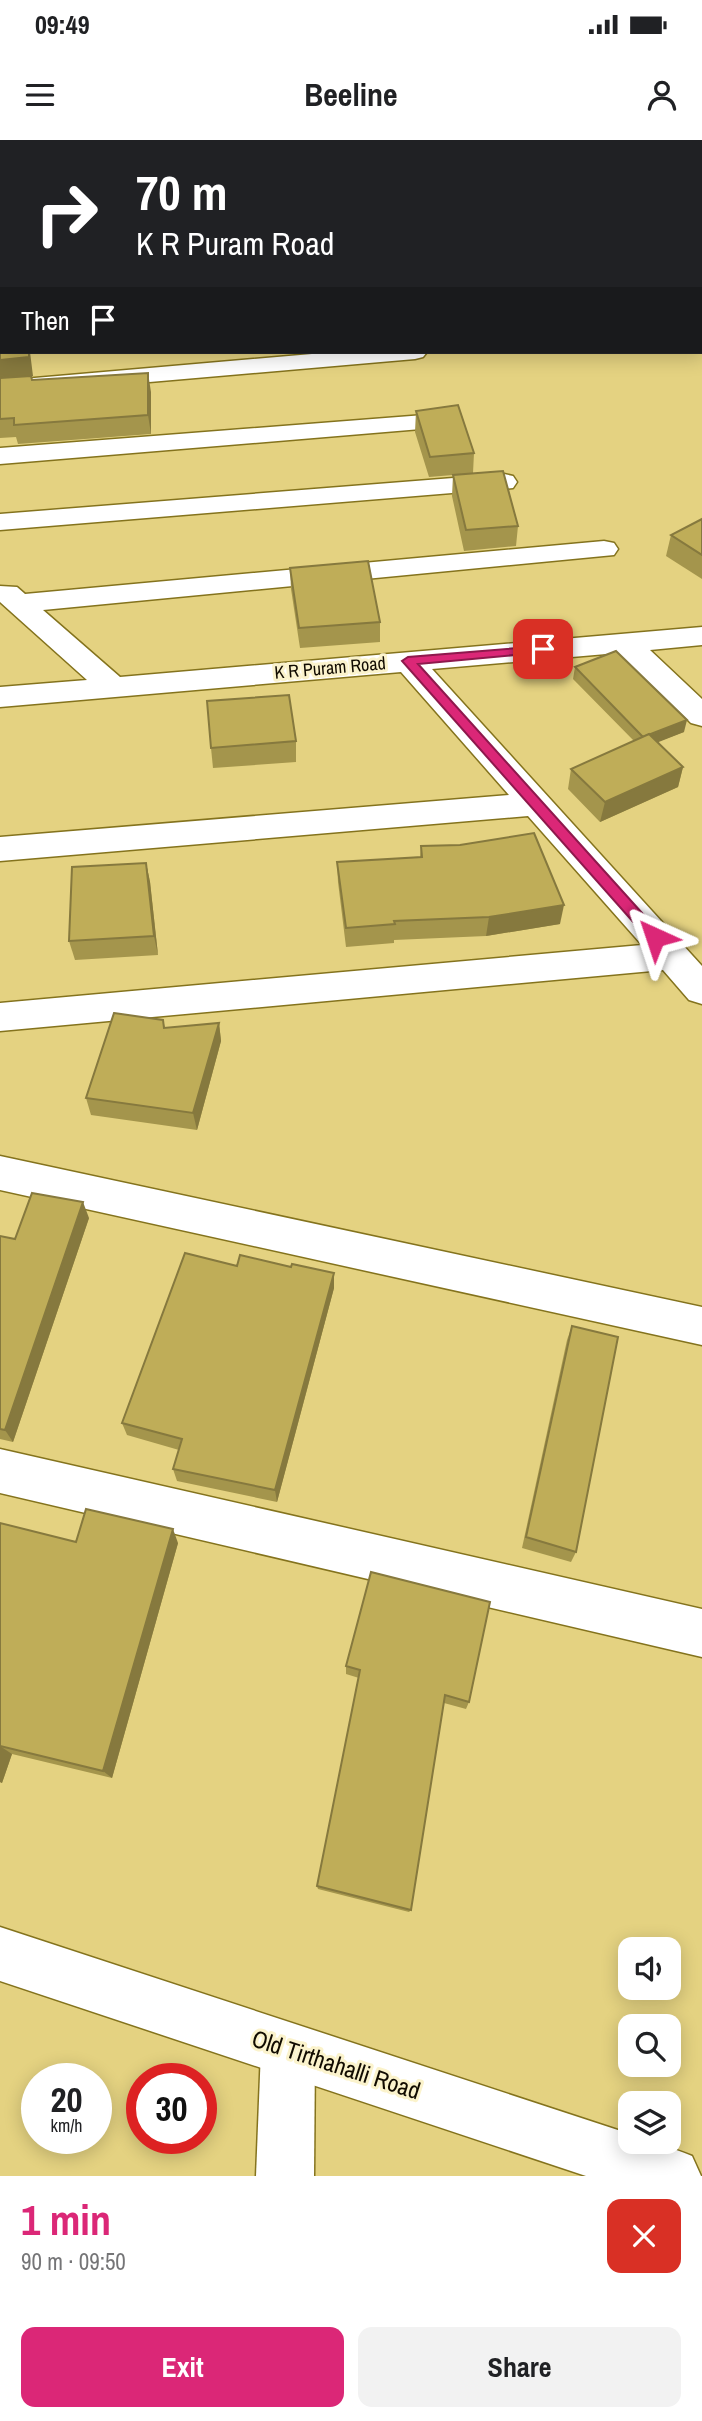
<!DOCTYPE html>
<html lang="en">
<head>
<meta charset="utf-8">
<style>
	:root { --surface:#fff; --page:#f2f2f2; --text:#202124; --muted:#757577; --accent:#db2777 }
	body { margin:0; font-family:"Archivo Narrow",sans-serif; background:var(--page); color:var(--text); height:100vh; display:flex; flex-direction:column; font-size:26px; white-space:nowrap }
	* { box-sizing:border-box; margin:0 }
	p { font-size:23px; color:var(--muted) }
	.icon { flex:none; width:38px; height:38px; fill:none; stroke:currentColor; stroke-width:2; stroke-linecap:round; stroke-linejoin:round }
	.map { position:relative; height:2036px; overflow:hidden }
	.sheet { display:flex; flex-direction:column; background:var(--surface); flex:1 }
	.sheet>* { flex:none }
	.hud { position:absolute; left:0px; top:0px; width:704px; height:214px; box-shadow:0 4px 18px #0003; background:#202124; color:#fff; overflow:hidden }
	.controls { position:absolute; left:618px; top:1797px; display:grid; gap:14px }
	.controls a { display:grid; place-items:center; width:63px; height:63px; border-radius:14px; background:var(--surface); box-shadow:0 4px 18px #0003; font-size:35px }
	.speed { position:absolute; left:21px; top:1923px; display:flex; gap:14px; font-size:35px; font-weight:700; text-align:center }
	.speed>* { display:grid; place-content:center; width:91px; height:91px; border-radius:50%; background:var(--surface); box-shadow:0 4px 18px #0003; line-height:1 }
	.speed small { font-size:18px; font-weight:400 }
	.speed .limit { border:10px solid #d22; background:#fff; color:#111 }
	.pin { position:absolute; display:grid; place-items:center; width:60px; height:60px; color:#fff; margin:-30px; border-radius:14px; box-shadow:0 4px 10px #0006 }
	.me { position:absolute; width:77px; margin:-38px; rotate:318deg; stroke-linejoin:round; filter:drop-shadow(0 0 5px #0008) }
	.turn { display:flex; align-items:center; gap:24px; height:147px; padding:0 21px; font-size:32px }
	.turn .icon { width:91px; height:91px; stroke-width:2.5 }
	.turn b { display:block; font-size:49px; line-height:60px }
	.then { display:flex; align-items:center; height:66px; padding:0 21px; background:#0003; gap:14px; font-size:26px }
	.round { display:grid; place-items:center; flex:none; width:74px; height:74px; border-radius:14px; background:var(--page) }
	.summary { display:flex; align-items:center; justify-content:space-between; height:119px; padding:0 21px }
	h1 { font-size:42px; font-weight:800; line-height:52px; color:var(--accent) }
	.action { display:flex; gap:14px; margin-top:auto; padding:14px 21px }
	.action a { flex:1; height:80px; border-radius:14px; background:var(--accent); color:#fff; font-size:28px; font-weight:800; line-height:80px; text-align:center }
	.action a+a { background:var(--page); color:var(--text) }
	.status { display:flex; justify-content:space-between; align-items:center; height:49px; padding:0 35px; background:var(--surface); direction:ltr }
	.status svg { height:19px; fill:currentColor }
	header { display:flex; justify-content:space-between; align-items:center; height:91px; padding:0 21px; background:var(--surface); font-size:32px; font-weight:800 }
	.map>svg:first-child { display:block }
</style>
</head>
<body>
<div class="status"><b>09:49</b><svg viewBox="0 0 49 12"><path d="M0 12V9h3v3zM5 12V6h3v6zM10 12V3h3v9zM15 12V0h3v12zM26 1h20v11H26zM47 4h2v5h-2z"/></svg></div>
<header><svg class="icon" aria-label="menu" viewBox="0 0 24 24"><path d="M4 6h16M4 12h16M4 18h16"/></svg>Beeline<svg class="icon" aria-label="person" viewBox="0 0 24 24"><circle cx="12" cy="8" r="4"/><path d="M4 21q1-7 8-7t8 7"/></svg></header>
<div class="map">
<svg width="702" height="2036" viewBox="0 0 702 2036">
	<rect width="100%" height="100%" fill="#e4d281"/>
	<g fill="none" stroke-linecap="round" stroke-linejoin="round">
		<!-- minor casing -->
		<g stroke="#84731d" stroke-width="3">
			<g id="minor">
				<polygon points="20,0 42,0 43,2 21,2"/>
				<polygon points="588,0 615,0 616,2 589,2"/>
				<polygon points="335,212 427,212 423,217 415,219 0,255 0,241"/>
				<polygon points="424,275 433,278 437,283 433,288 0,324 0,308"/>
				<polygon points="504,334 513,336 517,342 513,348 0,390 0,374"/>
				<polygon points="604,401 614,403 618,409 614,415 43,470 120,537 702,487 702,505 650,510 702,559 702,586 691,583 618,513 432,529 702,826 702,864 689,860 663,830 0,891 0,863 642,805 528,676 0,721 0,697 509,655 401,532 0,567 0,547 87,540 0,462 0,446 17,447 25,454"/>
				<polygon points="0,1016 702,1167 702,1205 0,1050"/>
				<polygon points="0,1309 702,1469 702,1517 0,1353"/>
				<polygon points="288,1883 307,1891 315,1910 314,2036 256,2036 261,1910 269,1891"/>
			</g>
		</g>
		<!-- tertiary casing -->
		<g stroke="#84731d" stroke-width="3">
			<g id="tertiary">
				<polygon points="172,0 196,0 171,2"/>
				<polygon points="0,57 2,57 0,70"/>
			</g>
		</g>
		<!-- secondary casing -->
		<g stroke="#84731d" stroke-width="3">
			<path id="secondary" d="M0 1787 630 1994V2002C654 2002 670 2007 692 2016L701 2036H586L0 1841Z"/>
		</g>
		<!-- minor -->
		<use href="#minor" fill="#fff" fill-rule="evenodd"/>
		<!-- tertiary -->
		<use href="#tertiary" fill="#fff" fill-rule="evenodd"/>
		<!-- secondary -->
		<use href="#secondary" fill="#fff" fill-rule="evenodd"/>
	</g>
	<!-- wall -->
	<g fill="#a4954c">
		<polygon points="0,125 2,212 33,236 24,236 32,240 151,252 151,294 18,304 16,297 0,298"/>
		<polygon points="416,271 474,313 473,333 518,386 516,406 464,411 452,356 453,335 429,337 415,292"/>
		<polygon points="702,379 702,439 666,416 671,395"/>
		<polygon points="290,428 380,482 380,502 300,508 291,449"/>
		<polygon points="575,527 684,592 657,602 683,627 678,647 600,682 568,649 571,629 634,601 573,539"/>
		<polygon points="296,601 296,622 213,628 211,608"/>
		<polygon points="421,706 560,784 486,796 394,800 394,803 346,807 338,742 337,722 420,717"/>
		<polygon points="146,723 150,742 158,815 75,820 69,801"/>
		<polygon points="163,880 165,888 219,883 221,901 197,990 91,975 86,958"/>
		<polygon points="89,1078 13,1302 0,1299 0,1096 15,1099"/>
		<polygon points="237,1126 291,1127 334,1133 334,1148 277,1362 177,1341 173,1329 179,1310 127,1295 122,1283"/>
		<polygon points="572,1186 576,1412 571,1422 522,1408 567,1200"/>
		<polygon points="0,1383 76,1402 178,1403 112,1638 12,1614 2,1643 0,1642"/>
		<polygon points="346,1526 469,1562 466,1569 444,1563 411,1770 409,1772 318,1749 317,1746 359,1538 346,1534"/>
	</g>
	<!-- shaded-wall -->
	<g fill="#86793e">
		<polygon points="30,212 33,236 0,239 0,220"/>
		<polygon points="148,233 151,252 151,294 148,275"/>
		<polygon points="687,580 684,592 641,609 643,598"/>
		<polygon points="683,627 678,647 600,682 605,662"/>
		<polygon points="146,723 150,742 158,815 154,796"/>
		<polygon points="564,765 560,784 486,796 489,777"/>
		<polygon points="219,883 221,901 197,990 193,973"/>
		<polygon points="83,1062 89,1078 13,1302 5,1290"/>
		<polygon points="334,1133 334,1148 277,1362 275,1350"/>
		<polygon points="173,1389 178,1403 112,1638 103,1631"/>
		<polygon points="0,1606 12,1614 2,1643 0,1642"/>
	</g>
	<!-- building -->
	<g fill="#bfad58" stroke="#86793e" stroke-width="2">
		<polygon points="0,125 2,125 2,212 29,212 29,217 0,220"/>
		<polygon points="148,233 148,275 14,285 14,278 0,279 0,238 31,236 32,240"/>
		<polygon points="458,265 474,313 430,317 416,271"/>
		<polygon points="503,331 518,386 466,390 453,335"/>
		<polygon points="702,379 702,415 671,395"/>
		<polygon points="368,421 380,482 299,488 290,428"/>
		<polygon points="616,511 687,580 643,597 575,527"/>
		<polygon points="289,555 296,601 211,608 207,561"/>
		<polygon points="649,594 683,627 605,662 571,629"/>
		<polygon points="534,693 564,765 489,777 394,781 395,784 346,788 337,722 422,717 421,706 460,705"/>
		<polygon points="146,723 154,796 69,801 72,727"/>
		<polygon points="114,873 163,880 164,888 219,883 193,973 86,958"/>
		<polygon points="32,1053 83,1062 5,1290 0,1289 0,1096 15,1099"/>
		<polygon points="185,1113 237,1126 240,1115 291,1127 292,1124 334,1133 275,1350 173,1329 182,1299 122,1283"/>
		<polygon points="572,1186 618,1197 576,1412 526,1397"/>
		<polygon points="86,1369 173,1389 103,1631 0,1606 0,1383 76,1402"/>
		<polygon points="371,1432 490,1462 469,1562 445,1555 411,1770 317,1746 360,1530 346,1526"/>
	</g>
	<!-- route -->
	<polygon fill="#db2777" stroke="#8e194d" stroke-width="2" points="543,506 547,507 547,512 418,524 660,793 660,801 650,801 402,521 408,517"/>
	<g text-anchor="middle" stroke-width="6" stroke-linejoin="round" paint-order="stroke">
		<!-- far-street labels -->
		<g font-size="18" fill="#110b00" stroke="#fbf3cc">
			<text transform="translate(330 528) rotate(-5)" y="6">K R Puram Road</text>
		</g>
		<!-- near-street labels -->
		<g font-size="24" fill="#110b00" stroke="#fbf3cc">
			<text transform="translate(336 1925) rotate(18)" y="8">Old Tirthahalli Road</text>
		</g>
	</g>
</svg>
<div class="controls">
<a><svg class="icon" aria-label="sound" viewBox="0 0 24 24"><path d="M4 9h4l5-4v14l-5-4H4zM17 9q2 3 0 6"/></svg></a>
<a><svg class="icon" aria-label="search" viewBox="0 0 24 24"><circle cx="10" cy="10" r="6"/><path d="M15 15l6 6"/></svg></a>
<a><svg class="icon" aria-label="layers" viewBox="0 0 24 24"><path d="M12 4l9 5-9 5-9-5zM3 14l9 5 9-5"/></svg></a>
</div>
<div class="speed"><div>20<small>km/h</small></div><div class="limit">30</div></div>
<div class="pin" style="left:543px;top:509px;background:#d93025"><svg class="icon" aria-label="arrive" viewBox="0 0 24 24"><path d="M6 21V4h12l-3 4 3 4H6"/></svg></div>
<svg class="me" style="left:655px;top:797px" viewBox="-20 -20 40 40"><path d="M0-17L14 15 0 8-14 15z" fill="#db2777" stroke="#fff" stroke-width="4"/></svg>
<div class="hud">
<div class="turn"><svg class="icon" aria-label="right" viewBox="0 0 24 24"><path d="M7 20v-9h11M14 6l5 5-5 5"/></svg><div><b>70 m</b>K R Puram Road</div></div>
<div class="then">Then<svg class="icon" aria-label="arrive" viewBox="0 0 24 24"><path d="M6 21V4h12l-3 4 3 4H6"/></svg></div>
</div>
</div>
<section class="sheet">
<div class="summary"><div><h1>1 min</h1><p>90 m · 09:50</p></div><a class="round" style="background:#d93025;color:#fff"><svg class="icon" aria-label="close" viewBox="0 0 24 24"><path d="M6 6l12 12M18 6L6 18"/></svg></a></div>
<div class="action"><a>Exit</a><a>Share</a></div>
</section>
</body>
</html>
